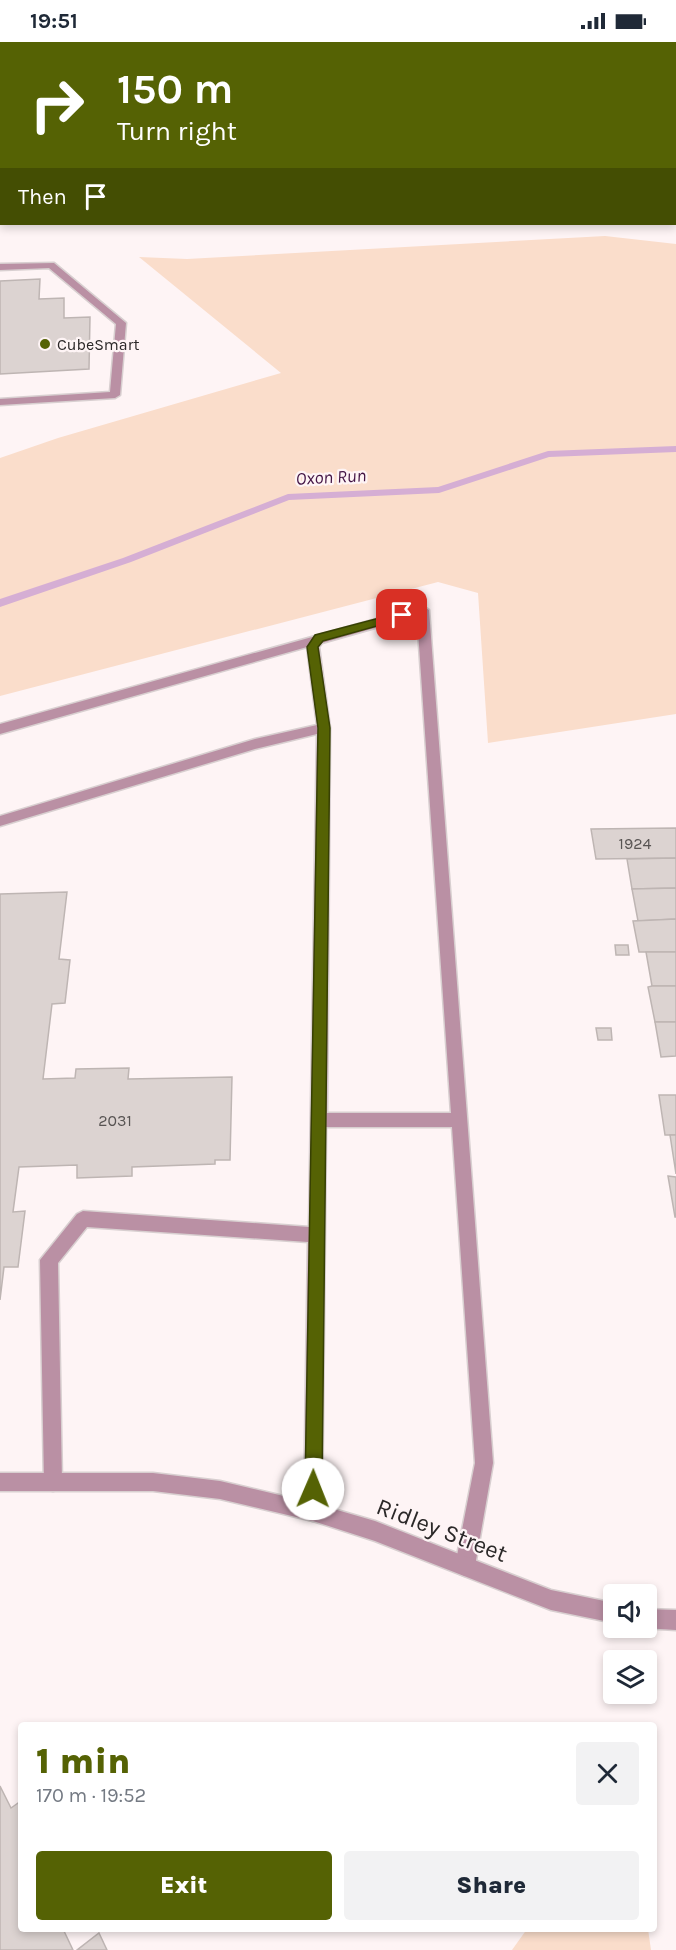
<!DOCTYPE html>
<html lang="en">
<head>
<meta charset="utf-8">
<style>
	:root { --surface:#fff; --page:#f2f2f3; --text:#1f2937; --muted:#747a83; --accent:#556204 }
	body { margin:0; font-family:Karla,sans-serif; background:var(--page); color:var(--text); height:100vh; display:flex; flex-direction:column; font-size:22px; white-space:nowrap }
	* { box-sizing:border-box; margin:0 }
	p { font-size:20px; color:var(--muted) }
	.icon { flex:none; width:33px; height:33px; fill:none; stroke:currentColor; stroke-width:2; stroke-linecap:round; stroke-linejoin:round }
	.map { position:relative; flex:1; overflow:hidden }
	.panel { position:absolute; left:18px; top:1680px; width:639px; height:210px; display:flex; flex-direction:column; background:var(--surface); border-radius:6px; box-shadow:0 3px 9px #0003 }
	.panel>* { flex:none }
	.top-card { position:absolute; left:0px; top:0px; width:676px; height:183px; box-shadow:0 3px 9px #0003; background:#556204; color:#fff; overflow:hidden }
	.controls { position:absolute; left:603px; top:1542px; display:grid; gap:12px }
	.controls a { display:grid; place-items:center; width:54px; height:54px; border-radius:6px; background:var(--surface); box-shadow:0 3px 9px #0003; font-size:30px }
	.pin { position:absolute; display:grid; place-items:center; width:51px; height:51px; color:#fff; margin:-26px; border-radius:12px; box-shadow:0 3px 9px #0006 }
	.me { position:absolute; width:66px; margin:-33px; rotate:1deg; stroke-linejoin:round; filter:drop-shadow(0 0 4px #0008) }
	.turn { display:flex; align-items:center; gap:21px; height:126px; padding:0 18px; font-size:27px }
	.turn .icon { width:78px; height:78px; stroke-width:2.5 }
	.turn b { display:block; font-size:42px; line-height:51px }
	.then { display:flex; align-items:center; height:57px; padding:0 18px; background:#0003; gap:12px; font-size:22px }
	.round { display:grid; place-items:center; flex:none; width:63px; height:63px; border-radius:6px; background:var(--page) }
	.summary { display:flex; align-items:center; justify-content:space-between; height:102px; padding:0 18px }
	h1 { font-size:36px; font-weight:800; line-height:45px; color:var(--accent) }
	.cta { display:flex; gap:12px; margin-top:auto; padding:12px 18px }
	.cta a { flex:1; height:69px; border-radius:6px; background:var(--accent); color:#fff; font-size:24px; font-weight:800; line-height:69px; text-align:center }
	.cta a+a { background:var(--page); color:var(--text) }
	.status { display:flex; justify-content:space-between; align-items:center; height:42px; padding:0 30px; background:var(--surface); direction:ltr }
	.status svg { height:16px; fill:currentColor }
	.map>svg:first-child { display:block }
</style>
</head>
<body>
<div class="status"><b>19:51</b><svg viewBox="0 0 49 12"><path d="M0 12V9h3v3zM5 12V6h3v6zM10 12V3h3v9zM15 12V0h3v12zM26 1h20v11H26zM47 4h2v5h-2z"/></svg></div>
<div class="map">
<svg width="676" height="1908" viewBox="0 0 676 1908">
	<rect width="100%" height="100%" fill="#fef4f5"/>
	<!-- green -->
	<g fill="#faddcb">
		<polygon points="605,194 676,202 676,672 488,701 478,551 438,540 0,654 0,416 58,396 281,331 139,215 187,217"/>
		<polygon points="527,1887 648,1887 651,1908 512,1908"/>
	</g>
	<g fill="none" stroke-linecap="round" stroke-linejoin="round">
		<!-- stream -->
		<polygon fill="#d5aed4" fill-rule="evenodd" points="676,404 676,410 549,415 439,451 289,458 131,520 0,565 0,557 123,516 288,452 438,445 548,409"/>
	</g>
	<!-- building -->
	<g fill="#dcd3d1" stroke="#beb5b3" stroke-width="1.5">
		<polygon points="40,237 39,257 64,256 64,276 90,275 89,327 0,332 0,239"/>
		<polygon points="676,786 676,816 596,817 591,787"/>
		<polygon points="676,816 676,846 632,847 627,817"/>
		<polygon points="676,846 676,877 638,879 632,847"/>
		<polygon points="67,850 59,917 70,918 65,961 52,962 43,1037 75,1036 76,1027 129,1026 128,1037 232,1035 230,1118 215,1118 215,1122 132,1125 132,1134 77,1136 77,1123 19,1125 13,1170 25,1169 18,1225 4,1225 0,1258 0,852"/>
		<polygon points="676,877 676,910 639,910 633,879"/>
		<polygon points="615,903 628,903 629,913 616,913"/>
		<polygon points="646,910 676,910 676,944 652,944"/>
		<polygon points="652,944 676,944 676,980 655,980 648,945"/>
		<polygon points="655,980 676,980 676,1014 661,1015"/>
		<polygon points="596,986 611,986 612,998 598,998"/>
		<polygon points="659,1053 676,1053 676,1093 665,1093"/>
		<polygon points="670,1093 676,1093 676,1132"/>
		<polygon points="668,1134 676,1135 676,1175 675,1175"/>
		<polygon points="0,1744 11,1766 21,1759 21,1887 63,1887 73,1908 0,1908"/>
		<polygon points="99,1891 107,1908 77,1908"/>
	</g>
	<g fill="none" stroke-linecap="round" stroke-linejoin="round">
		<!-- lane casing -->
		<g stroke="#d8cfd0" stroke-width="3">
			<g id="lane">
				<polygon points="54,221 126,281 120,353 115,356 0,363 0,357 110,350 116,282 49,226 0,228 0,222"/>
				<path d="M423 564 429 568 493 1421 475 1524 472 1531 465 1534 458 1531 455 1524 475 1421 452 1085H326L322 1470 320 1477 313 1479 306 1477 304 1470 308 1200 87 1185 58 1221 62 1440 60 1447 53 1449 46 1447 44 1440 40 1218 77 1172 83 1169 309 1185 317 692 255 707 0 784V774L255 697 317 683 307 605 0 692V682ZM417 574 451 1071H327L330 686 319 605 322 601Z"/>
			</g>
		</g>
		<!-- street casing -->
		<g stroke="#d8cfd0" stroke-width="3">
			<g id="street">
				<polygon points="0,39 2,39 0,44"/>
				<polygon points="0,1431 153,1431 220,1439 313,1461 375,1479 551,1548 614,1561 614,1581 551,1568 375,1499 313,1479 220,1457 153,1449 0,1449"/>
				<polygon points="646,1567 676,1568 676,1588 643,1586 646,1586"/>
			</g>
		</g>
		<!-- highway casing -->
		<g stroke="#d8cfd0" stroke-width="3">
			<g id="highway">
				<rect x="675" y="87" width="1" height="6"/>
				<rect x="0" y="115" width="2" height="6"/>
				<rect x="675" y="127" width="1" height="6"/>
				<rect x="0" y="159" width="2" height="6"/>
			</g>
		</g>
		<!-- lane -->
		<use href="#lane" fill="#ba90a4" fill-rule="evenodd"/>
		<!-- street -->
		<use href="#street" fill="#ba90a4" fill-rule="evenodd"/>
		<!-- highway -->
		<use href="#highway" fill="#691548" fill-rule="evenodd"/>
	</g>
	<!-- route -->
	<polygon fill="#556204" stroke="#374003" stroke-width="1.5" points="402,570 406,571 406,576 323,599 318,605 330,686 322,1447 319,1453 313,1455 307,1453 305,1447 318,686 307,605 315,593"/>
	<!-- markers -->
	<circle fill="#556204" stroke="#fef4f5" stroke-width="2" cx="45" cy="302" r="6"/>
	<g text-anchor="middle" stroke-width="4.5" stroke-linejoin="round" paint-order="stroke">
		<!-- far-poi labels -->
		<g font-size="16" fill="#2b2828" stroke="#fef4f5" text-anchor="start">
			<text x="57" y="308">CubeSmart</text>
		</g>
		<!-- number labels -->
		<g font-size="16" fill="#575352">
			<text x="635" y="807">1924</text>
			<text x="115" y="1084">2031</text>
		</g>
		<!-- far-water labels -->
		<g font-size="18" font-style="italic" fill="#431444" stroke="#fef4f5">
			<text transform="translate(331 435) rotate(-3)" y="6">Oxon Run</text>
		</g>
		<!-- near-street labels -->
		<g font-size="24" fill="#2b2828" stroke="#fef4f5">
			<text transform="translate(442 1488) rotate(21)" y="8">Ridley Street</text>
		</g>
	</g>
</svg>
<div class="controls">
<a><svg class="icon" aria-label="sound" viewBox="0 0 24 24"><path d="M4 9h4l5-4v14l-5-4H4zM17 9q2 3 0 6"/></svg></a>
<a><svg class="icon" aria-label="layers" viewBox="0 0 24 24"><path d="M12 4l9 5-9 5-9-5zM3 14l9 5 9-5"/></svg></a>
</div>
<div class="pin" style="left:402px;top:573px;background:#d93025"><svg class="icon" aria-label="arrive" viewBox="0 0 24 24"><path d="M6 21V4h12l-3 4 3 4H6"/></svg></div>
<svg class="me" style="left:313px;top:1447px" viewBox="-20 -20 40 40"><circle r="19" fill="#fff"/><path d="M0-13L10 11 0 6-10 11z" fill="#556204"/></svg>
<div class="top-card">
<div class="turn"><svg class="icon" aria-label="right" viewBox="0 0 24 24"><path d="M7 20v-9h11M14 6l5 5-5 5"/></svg><div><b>150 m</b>Turn right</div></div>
<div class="then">Then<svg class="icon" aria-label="arrive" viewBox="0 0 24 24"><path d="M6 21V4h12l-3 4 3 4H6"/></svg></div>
</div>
<section class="panel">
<div class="summary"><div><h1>1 min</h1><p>170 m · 19:52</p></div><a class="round"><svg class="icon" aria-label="close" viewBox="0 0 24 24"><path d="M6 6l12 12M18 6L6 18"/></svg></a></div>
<div class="cta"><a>Exit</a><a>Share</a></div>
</section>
</div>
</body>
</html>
